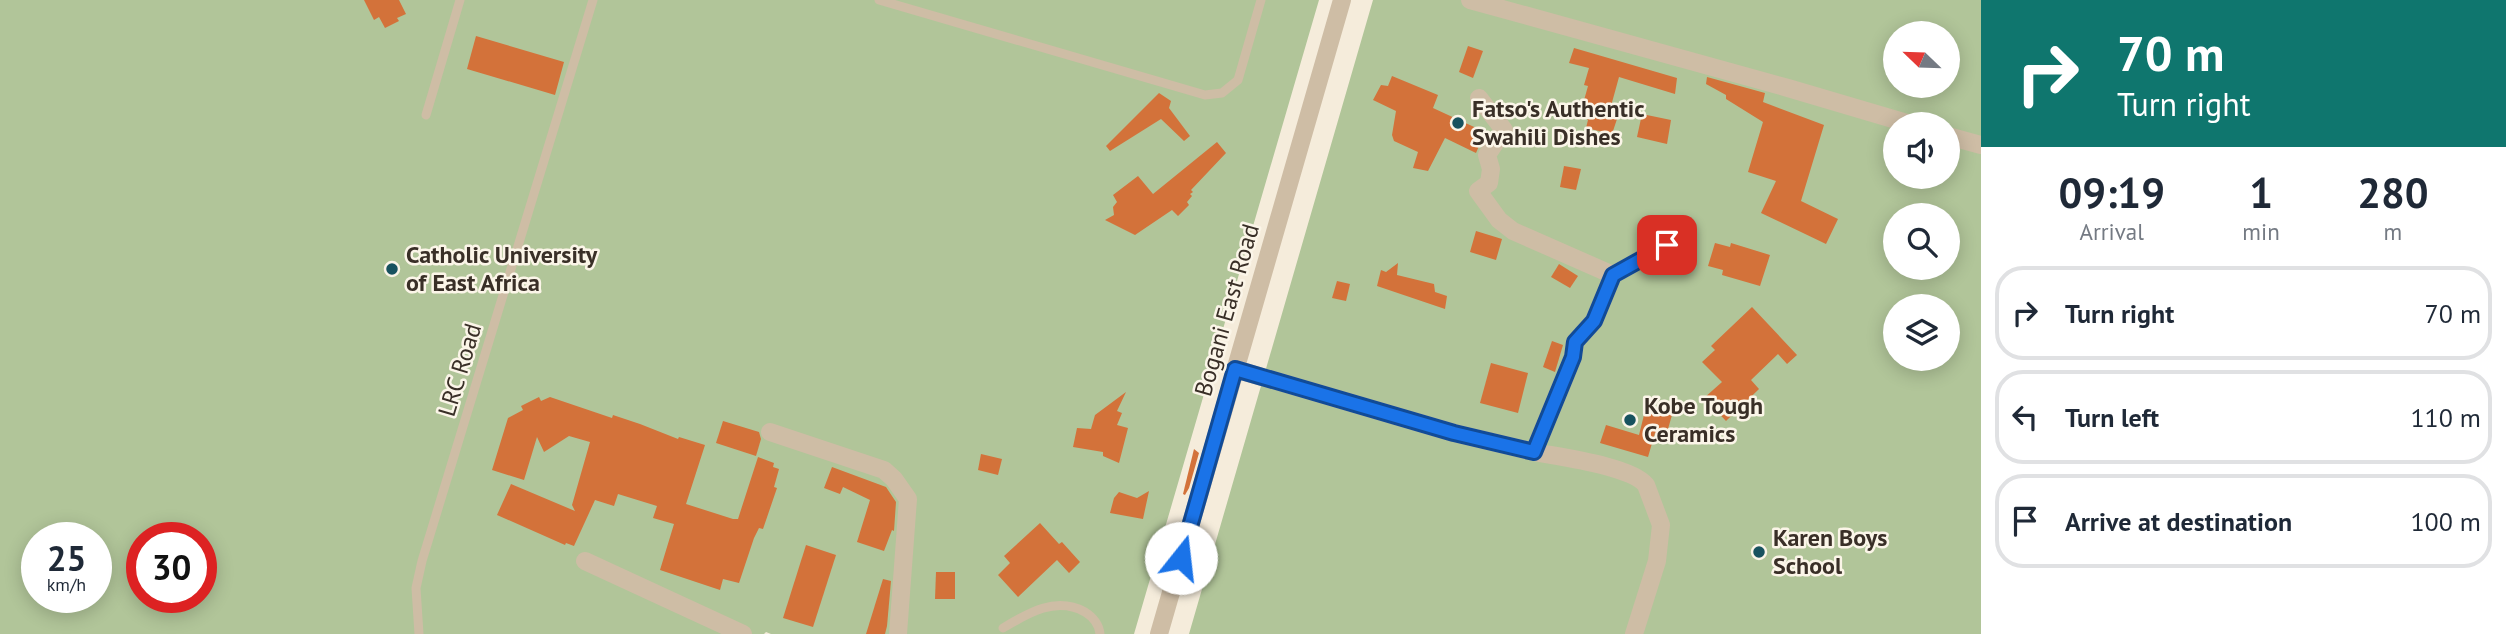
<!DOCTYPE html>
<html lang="en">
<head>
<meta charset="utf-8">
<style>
	:root { --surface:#fff; --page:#f2f2f3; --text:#1f2937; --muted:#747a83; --line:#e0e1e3 }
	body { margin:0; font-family:"PT Sans",sans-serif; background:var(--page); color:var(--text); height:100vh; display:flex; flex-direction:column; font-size:26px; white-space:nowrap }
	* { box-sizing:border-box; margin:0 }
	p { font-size:23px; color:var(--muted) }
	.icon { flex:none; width:38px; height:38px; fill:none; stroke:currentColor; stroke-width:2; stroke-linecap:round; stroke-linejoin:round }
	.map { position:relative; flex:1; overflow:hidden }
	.sheet { display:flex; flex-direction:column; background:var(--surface); width:525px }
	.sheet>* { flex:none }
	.top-card { background:#0f766e; color:#fff; overflow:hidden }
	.needle { width:46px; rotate:293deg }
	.tools { position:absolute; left:1883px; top:21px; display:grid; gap:14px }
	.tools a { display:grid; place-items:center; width:77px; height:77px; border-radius:50%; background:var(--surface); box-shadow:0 4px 18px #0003; font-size:35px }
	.speed { position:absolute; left:21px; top:522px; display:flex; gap:14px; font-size:35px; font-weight:700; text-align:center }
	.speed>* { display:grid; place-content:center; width:91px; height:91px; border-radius:50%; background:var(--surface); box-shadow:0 4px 18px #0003; line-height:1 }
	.speed small { font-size:18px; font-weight:400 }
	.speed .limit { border:10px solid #d22; background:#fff; color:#111 }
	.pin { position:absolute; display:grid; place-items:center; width:60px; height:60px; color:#fff; margin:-30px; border-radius:14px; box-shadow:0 4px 10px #0006 }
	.me { position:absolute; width:77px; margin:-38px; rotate:16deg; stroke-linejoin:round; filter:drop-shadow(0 0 5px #0008) }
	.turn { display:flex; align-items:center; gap:24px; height:147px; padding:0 21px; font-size:32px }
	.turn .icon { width:91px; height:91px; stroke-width:2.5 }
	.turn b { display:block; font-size:49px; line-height:60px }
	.eta { display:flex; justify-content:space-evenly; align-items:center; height:119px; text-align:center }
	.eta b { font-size:42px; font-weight:600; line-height:49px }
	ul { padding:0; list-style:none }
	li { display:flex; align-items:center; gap:21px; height:94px; margin:0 14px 10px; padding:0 7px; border:4px solid var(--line); border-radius:28px }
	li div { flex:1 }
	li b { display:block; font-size:26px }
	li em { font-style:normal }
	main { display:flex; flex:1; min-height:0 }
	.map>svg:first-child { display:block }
</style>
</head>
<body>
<main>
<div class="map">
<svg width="1981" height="634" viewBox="0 0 1981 634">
	<rect width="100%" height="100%" fill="#f5ecdb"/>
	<!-- green -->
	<g fill="#b1c599" fill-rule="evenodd">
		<path d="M0 0H1319L1134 634H771L766 632 764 634H0ZM37 537H96V597H37ZM142 537H201V597H142Z"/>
		<path d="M1373 0H1981V634H1189ZM1895 33H1948V86H1895ZM1895 124H1948V177H1895ZM1895 215H1948V268H1895ZM1895 306H1948V359H1895Z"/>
	</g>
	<!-- building -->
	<g fill="#d3723a">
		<polygon points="364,0 399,0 406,14 397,18 399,21 385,28 379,17 374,20"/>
		<polygon points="476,36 564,62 555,95 467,69"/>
		<polygon points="1468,46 1483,51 1473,78 1459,72"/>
		<polygon points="1574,48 1677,78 1675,94 1619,77 1608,117 1617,119 1612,134 1586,128 1588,120 1581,111 1588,86 1584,85 1589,68 1569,63"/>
		<polygon points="1392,76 1438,95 1433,108 1485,132 1476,153 1445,138 1428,171 1413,168 1418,152 1394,141 1392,135 1396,111 1373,100 1381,85 1388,86"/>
		<polygon points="1707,77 1765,93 1763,102 1824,125 1801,201 1838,219 1826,244 1761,213 1776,181 1748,172 1763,122 1726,99 1726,95 1706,84"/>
		<polygon points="1159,93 1171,101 1169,108 1190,136 1184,141 1161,119 1110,151 1106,146"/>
		<polygon points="1642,114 1671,120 1667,144 1637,137"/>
		<polygon points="1217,142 1226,153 1191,190 1193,192 1190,194 1192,196 1187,202 1189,205 1178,216 1172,210 1135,235 1105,220 1114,215 1113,207 1117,202 1113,195 1138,176 1153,194"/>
		<polygon points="1564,166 1581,169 1576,190 1560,187"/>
		<polygon points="1476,231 1502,239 1496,260 1470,252"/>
		<polygon points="1715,243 1730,247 1731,243 1770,255 1760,286 1722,275 1723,270 1708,266"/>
		<polygon points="1398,263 1397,275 1434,284 1435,292 1447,296 1445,309 1377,286 1381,270 1386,272"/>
		<polygon points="1559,264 1578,276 1570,288 1551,277"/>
		<polygon points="1337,281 1350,284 1346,301 1332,298"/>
		<polygon points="1752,307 1797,355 1787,364 1778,354 1751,380 1759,389 1726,421 1704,398 1722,382 1702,362 1715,350 1711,346"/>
		<polygon points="1552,341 1563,345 1555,372 1543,367"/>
		<polygon points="1491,363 1528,373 1518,413 1480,403"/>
		<polygon points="1126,392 1117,411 1122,413 1117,425 1128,428 1119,463 1103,456 1103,452 1073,447 1077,428 1091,429 1095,415"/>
		<polygon points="539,397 541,401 550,397 612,418 613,415 640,424 678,439 679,437 705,445 686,504 733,519 738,519 758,457 774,463 773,467 779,469 774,487 777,488 763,529 759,528 754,538 739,583 723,579 720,590 660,570 674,524 653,518 657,506 618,494 614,506 595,500 574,546 566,543 565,545 497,515 511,484 575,511 572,505 590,442 569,436 544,452 537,437 524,480 492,470 508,418 523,410 521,406"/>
		<polygon points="1646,407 1672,415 1666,436 1655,433 1648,457 1600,443 1606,425 1639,435"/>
		<polygon points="723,421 759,432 761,439 756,456 716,443"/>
		<polygon points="1194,449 1199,453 1189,488 1185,495 1183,494"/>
		<polygon points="981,454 1002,459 998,475 978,470"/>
		<polygon points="832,467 886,487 896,502 894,531 892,530 884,551 857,542 870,500 843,487 840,494 824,488"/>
		<polygon points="1149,491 1143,519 1110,513 1114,498 1119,492 1137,498"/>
		<polygon points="1040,523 1059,544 1062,542 1080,562 1069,573 1057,560 1018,597 998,575 1010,563 1004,556"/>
		<polygon points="806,545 836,555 813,627 783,618"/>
		<polygon points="936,572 955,572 955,599 935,599"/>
		<polygon points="883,579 891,581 887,626 885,634 866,634"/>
	</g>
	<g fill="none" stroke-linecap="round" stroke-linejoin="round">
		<!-- service -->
		<g stroke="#cebda5" stroke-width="9">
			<polyline points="879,0 1205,95 1222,93 1238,80 1261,0"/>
			<polyline points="426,115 460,0"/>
			<path d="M1003 628C1028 613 1056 596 1085 612 1093 617 1099 625 1100 634"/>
			<polyline points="419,634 416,588 422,561 593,0"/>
		</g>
		<!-- minor -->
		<g stroke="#cebda5" stroke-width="18">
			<polyline points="1470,0 1788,88 1910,124"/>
			<polyline points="1948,136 1981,145"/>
			<polyline points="1613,275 1667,245"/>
			<polyline points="1235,369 1454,433 1534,452 1573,357 1575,342 1594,321 1613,275 1513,231 1499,220 1478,191 1489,183 1491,169 1487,155 1504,130 1479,98"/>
			<polyline points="770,432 884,470 894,479 908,499 898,634"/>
			<path d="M1534 452C1559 457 1631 466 1646 485L1661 525 1657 561 1634 634"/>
			<polyline points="585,561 743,634"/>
			<polyline points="1159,634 1342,0"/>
		</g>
	</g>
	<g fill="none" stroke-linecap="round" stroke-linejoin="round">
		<!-- route casing -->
		<g stroke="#114b97" stroke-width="18">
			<polyline id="route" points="1181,558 1235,369 1454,433 1534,452 1573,357 1575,342 1594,321 1613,275 1667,245"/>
		</g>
		<!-- route -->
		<use href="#route" stroke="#1a73e8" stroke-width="12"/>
	</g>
	<!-- markers -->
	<g fill="#18525f" stroke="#fbf5e8" stroke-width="2.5">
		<circle cx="1458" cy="123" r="7"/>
		<circle cx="392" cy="269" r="7"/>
		<circle cx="1630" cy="420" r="7"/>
		<circle cx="1759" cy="552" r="7"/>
	</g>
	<g text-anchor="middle" stroke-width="5" stroke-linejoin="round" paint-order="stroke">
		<!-- poi labels -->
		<g font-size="24" font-weight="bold" fill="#392f27" stroke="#fbf5e8" text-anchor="start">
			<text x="1472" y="117">Fatso's Authentic<tspan x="1472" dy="28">Swahili Dishes</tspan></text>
			<text x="406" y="263">Catholic University<tspan x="406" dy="28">of East Africa</tspan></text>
			<text x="1644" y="414">Kobe Tough<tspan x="1644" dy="28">Ceramics</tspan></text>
			<text x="1773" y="546">Karen Boys<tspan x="1773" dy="28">School</tspan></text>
		</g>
		<!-- street labels -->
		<g font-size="24" fill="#392f27" stroke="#fbf5e8">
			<text transform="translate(1227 310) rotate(-74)" y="8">Bogani East Road</text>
			<text transform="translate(460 370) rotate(-73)" y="8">LRC Road</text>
		</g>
	</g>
</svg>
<div class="tools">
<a><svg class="needle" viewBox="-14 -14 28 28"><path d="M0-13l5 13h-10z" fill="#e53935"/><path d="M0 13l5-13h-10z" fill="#747a83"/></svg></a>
<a><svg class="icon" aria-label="sound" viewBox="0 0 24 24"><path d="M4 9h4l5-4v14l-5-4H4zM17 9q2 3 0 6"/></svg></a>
<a><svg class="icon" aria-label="search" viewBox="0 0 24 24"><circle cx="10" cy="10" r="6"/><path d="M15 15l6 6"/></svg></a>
<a><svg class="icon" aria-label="layers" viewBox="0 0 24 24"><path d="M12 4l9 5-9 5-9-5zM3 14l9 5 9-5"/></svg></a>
</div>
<div class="speed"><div>25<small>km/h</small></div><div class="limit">30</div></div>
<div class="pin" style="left:1667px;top:245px;background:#d93025"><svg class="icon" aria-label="arrive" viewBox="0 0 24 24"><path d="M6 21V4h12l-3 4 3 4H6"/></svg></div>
<svg class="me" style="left:1181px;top:558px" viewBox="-20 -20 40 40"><circle r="19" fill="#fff"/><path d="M0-13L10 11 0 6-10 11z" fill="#1a73e8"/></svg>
</div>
<section class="sheet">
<div class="top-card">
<div class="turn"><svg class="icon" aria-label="right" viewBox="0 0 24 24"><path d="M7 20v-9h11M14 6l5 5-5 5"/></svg><div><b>70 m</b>Turn right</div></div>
</div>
<div class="eta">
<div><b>09:19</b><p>Arrival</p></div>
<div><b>1</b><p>min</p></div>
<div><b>280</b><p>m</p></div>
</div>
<ul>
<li><svg class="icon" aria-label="right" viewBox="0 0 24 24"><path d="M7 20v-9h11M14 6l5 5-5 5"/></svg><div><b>Turn right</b></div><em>70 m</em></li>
<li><svg class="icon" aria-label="left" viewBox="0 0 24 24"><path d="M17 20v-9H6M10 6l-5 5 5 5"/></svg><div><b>Turn left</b></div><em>110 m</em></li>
<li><svg class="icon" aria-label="arrive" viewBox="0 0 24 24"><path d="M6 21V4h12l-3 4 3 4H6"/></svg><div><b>Arrive at destination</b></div><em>100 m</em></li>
</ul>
</section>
</main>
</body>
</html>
